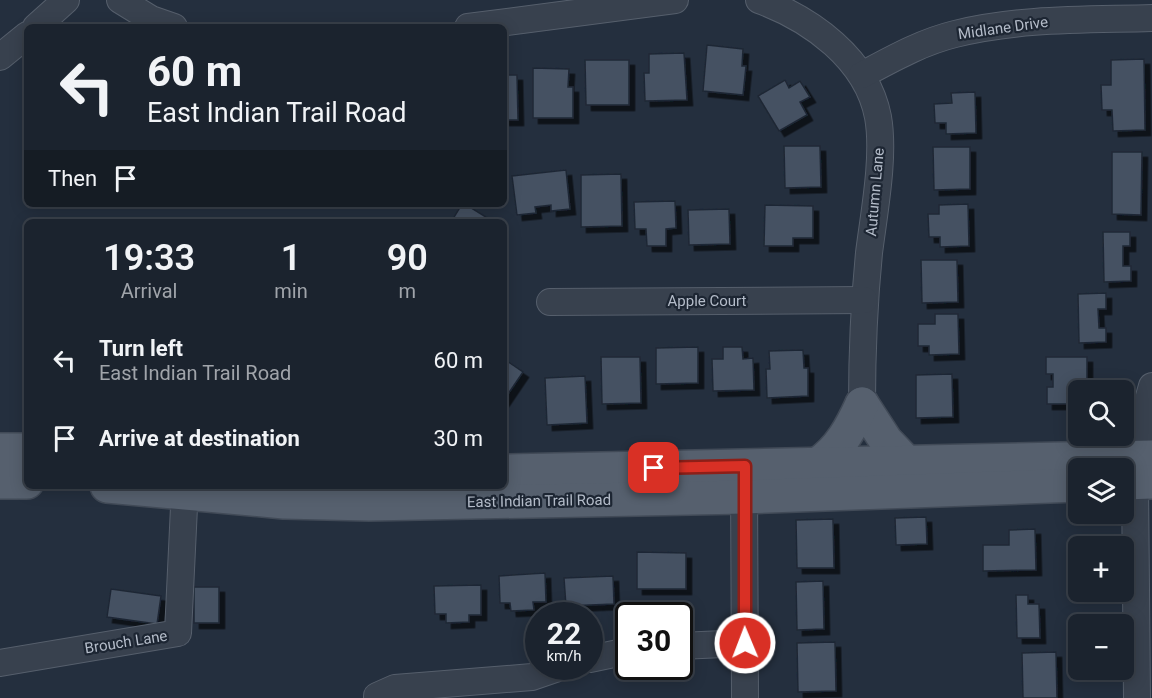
<!DOCTYPE html>
<html lang="en">
<head>
<meta charset="utf-8">
<style>
	:root { --surface:#1b232e; --page:#242b36; --text:#f1f3f6; --muted:#a0a4aa; --line:#39404a }
	body { margin:0; font-family:Roboto,sans-serif; background:var(--page); color:var(--text); height:100vh; display:flex; flex-direction:column; font-size:22px; white-space:nowrap }
	* { box-sizing:border-box; margin:0 }
	p { font-size:20px; color:var(--muted) }
	.icon { flex:none; width:33px; height:33px; fill:none; stroke:currentColor; stroke-width:2; stroke-linecap:round; stroke-linejoin:round }
	.map { position:relative; flex:1; overflow:hidden }
	.panel { position:absolute; left:24px; top:219px; width:483px; height:270px; display:flex; flex-direction:column; background:var(--surface); border-radius:9px; box-shadow:0 3px 15px #0003,0 0 0 2px var(--line) }
	.panel>* { flex:none }
	.top-card { position:absolute; left:24px; top:24px; width:483px; height:183px; border-radius:9px; box-shadow:0 3px 15px #0003,0 0 0 2px var(--line); background:#1b232e; color:var(--text); overflow:hidden }
	.fabs { position:absolute; left:1068px; top:380px; display:grid; gap:12px }
	.fabs a { display:grid; place-items:center; width:66px; height:66px; border-radius:9px; background:var(--surface); box-shadow:0 3px 15px #0003,0 0 0 2px var(--line); font-size:30px }
	.speed { position:absolute; left:525px; top:602px; display:flex; gap:12px; font-size:30px; font-weight:700; text-align:center }
	.speed>* { display:grid; place-content:center; width:78px; height:78px; border-radius:50%; background:var(--surface); box-shadow:0 3px 15px #0003,0 0 0 2px var(--line); line-height:1 }
	.speed small { font-size:15px; font-weight:400 }
	.speed .limit { border:3px solid #111; border-radius:9px; background:#fff; color:#111 }
	.pin { position:absolute; display:grid; place-items:center; width:51px; height:51px; color:#fff; margin:-26px; border-radius:12px; box-shadow:0 3px 9px #0006 }
	.me { position:absolute; width:66px; margin:-33px; rotate:359deg; stroke-linejoin:round; filter:drop-shadow(0 0 4px #0008) }
	.turn { display:flex; align-items:center; gap:21px; height:126px; padding:0 24px; font-size:27px }
	.turn .icon { width:78px; height:78px; stroke-width:2.5 }
	.turn b { display:block; font-size:42px; line-height:51px }
	.then { display:flex; align-items:center; height:57px; padding:0 24px; background:#0003; gap:12px; font-size:22px }
	.eta { display:flex; justify-content:space-evenly; align-items:center; height:102px; text-align:center }
	.eta b { font-size:36px; font-weight:600; line-height:42px }
	ul { padding:0; list-style:none }
	li { display:flex; align-items:center; gap:18px; height:78px; padding:0 24px }
	li div { flex:1 }
	li b { display:block; font-size:22px }
	li em { font-style:normal }
	.map>svg:first-child { display:block }
</style>
</head>
<body>
<div class="map">
<svg width="1152" height="698" viewBox="0 0 1152 698">
	<defs>
		<filter id="shadow"><feDropShadow dx="5.5" dy="5.5" stdDeviation="0" flood-color="#0009"/></filter>
	</defs>
	<rect width="100%" height="100%" fill="#242f3e"/>
	<!-- building -->
	<g fill="#455162" stroke="#1f2835" stroke-width="1.5" filter="url(#shadow)">
		<polygon points="707,45 743,49 742,66 746,66 743,95 703,91"/>
		<polygon points="684,53 687,100 645,101 644,73 649,73 649,54"/>
		<polygon points="1144,59 1145,130 1113,131 1112,110 1102,110 1101,85 1111,85 1111,60"/>
		<polygon points="585,60 629,60 629,105 586,105"/>
		<polygon points="533,68 569,69 568,87 573,87 573,118 533,118"/>
		<polygon points="504,75 517,75 518,120 504,120"/>
		<polygon points="785,80 789,88 800,81 810,97 800,102 807,115 779,131 758,96"/>
		<polygon points="975,92 976,133 946,134 946,123 935,123 934,104 952,103 951,93"/>
		<polygon points="784,146 820,146 821,187 785,188"/>
		<polygon points="933,147 970,147 970,189 934,190"/>
		<polygon points="1112,152 1142,152 1141,215 1112,214"/>
		<polygon points="566,170 570,209 551,211 551,205 535,207 536,213 517,215 512,176"/>
		<polygon points="621,174 622,226 581,227 581,175"/>
		<polygon points="675,201 676,228 666,229 666,246 647,246 646,229 635,229 634,202"/>
		<polygon points="462,204 465,204 494,222 451,222"/>
		<polygon points="968,204 969,246 940,247 940,237 929,237 928,214 939,214 939,205"/>
		<polygon points="765,205 813,206 813,238 793,238 793,246 764,246"/>
		<polygon points="729,209 730,244 689,245 688,210"/>
		<polygon points="1103,232 1130,232 1130,246 1123,246 1123,266 1131,266 1131,281 1104,282"/>
		<polygon points="921,260 957,260 958,302 922,303"/>
		<polygon points="1106,293 1106,309 1098,309 1099,328 1106,328 1106,342 1079,343 1078,294"/>
		<polygon points="935,314 958,314 959,354 929,355 929,346 918,346 918,324 935,324"/>
		<polygon points="698,347 698,383 656,384 656,348"/>
		<polygon points="723,347 742,347 743,359 753,358 754,390 713,391 712,359 723,359"/>
		<polygon points="803,350 804,368 808,368 808,396 767,398 766,369 770,369 769,351"/>
		<polygon points="601,357 640,357 641,403 602,404"/>
		<polygon points="1046,357 1087,357 1087,390 1078,390 1078,404 1047,404 1047,387 1053,387 1053,374 1046,374"/>
		<polygon points="504,359 523,372 504,400"/>
		<polygon points="952,374 953,417 916,418 916,375"/>
		<polygon points="585,376 587,423 547,425 545,378"/>
		<polygon points="926,517 927,544 896,545 895,518"/>
		<polygon points="833,519 834,568 797,568 796,520"/>
		<polygon points="1035,529 1036,570 983,571 983,545 1009,545 1009,530"/>
		<polygon points="637,552 686,553 686,589 637,589"/>
		<polygon points="545,573 546,602 533,602 534,610 511,611 510,603 500,603 499,576"/>
		<polygon points="613,576 614,604 566,606 564,578"/>
		<polygon points="823,581 824,629 797,630 796,582"/>
		<polygon points="481,585 481,615 469,615 469,622 446,623 446,614 435,614 434,586"/>
		<rect x="194" y="587" width="25" height="36"/>
		<polygon points="111,589 161,596 157,624 107,617"/>
		<polygon points="1016,595 1028,595 1028,604 1039,604 1040,638 1017,638"/>
		<polygon points="835,642 836,691 798,692 797,643"/>
		<polygon points="1056,652 1057,698 1023,698 1022,653"/>
	</g>
	<g fill="none" stroke-linecap="round" stroke-linejoin="round">
		<!-- minor casing -->
		<g stroke="#565f6c" stroke-width="28">
			<g id="minor">
				<polyline points="120,0 151,19 174,27"/>
				<path d="M759 0C811 19 867 59 878 117 885 156 874 213 869 253 864 304 862 353 862 404"/>
				<polyline points="36,27 66,0"/>
				<polyline points="468,27 675,0"/>
				<polyline points="0,57 27,35"/>
				<path d="M862 75C892 59 922 42 955 34 1019 18 1086 20 1152 18"/>
				<polyline points="550,302 864,300"/>
				<polyline points="744,479 745,698"/>
				<polyline points="680,646 745,643"/>
				<polyline points="590,659 628,651"/>
				<polyline points="0,663 178,633 185,486"/>
				<polyline points="377,698 377,696 395,688 532,677 564,666"/>
				<polyline points="1137,698 1135,482 1146,407 1152,386"/>
			</g>
		</g>
		<!-- major casing -->
		<g stroke="#414a57" stroke-width="36">
			<g id="major">
				<polyline points="862,404 886,441 907,463"/>
				<polyline points="0,450 27,450"/>
				<path d="M818 464C840 449 851 428 862 404"/>
				<polyline points="504,471 1152,457"/>
				<polyline points="0,482 27,482"/>
				<polyline points="1124,483 1152,482"/>
				<polyline points="107,486 284,502 369,504 744,497 1078,485"/>
			</g>
		</g>
		<!-- minor -->
		<use href="#minor" stroke="#38414e" stroke-width="26"/>
		<!-- major -->
		<use href="#major" stroke="#56606e" stroke-width="33"/>
	</g>
	<g fill="none" stroke-linecap="round" stroke-linejoin="round">
		<!-- route casing -->
		<g stroke="#8d1f18" stroke-width="15">
			<polyline id="route" points="654,468 745,466 745,643"/>
		</g>
		<!-- route -->
		<use href="#route" stroke="#d93025" stroke-width="10"/>
	</g>
	<g text-anchor="middle" stroke-width="4.5" stroke-linejoin="round" paint-order="stroke">
		<!-- street labels -->
		<g font-size="15" fill="#b4bcc9" stroke="#1d2633">
			<text transform="translate(1003 28) rotate(-8)" y="5">Midlane Drive</text>
			<text transform="translate(875 192) rotate(-85)" y="5">Autumn Lane</text>
			<text x="707" y="306">Apple Court</text>
			<text transform="translate(539 501) rotate(-1)" y="5">East Indian Trail Road</text>
			<text transform="translate(126 642) rotate(-9)" y="5">Brouch Lane</text>
		</g>
	</g>
</svg>
<div class="fabs">
<a><svg class="icon" aria-label="search" viewBox="0 0 24 24"><circle cx="10" cy="10" r="6"/><path d="M15 15l6 6"/></svg></a>
<a><svg class="icon" aria-label="layers" viewBox="0 0 24 24"><path d="M12 4l9 5-9 5-9-5zM3 14l9 5 9-5"/></svg></a>
<a>+</a>
<a>−</a>
</div>
<div class="speed"><div>22<small>km/h</small></div><div class="limit">30</div></div>
<div class="pin" style="left:654px;top:468px;background:#d93025"><svg class="icon" aria-label="arrive" viewBox="0 0 24 24"><path d="M6 21V4h12l-3 4 3 4H6"/></svg></div>
<svg class="me" style="left:745px;top:643px" viewBox="-20 -20 40 40"><circle r="17" fill="#d93025" stroke="#fff" stroke-width="3"/><path d="M0-11L8 9 0 5-8 9z" fill="#fff"/></svg>
<div class="top-card">
<div class="turn"><svg class="icon" aria-label="left" viewBox="0 0 24 24"><path d="M17 20v-9H6M10 6l-5 5 5 5"/></svg><div><b>60 m</b>East Indian Trail Road</div></div>
<div class="then">Then<svg class="icon" aria-label="arrive" viewBox="0 0 24 24"><path d="M6 21V4h12l-3 4 3 4H6"/></svg></div>
</div>
<section class="panel">
<div class="eta">
<div><b>19:33</b><p>Arrival</p></div>
<div><b>1</b><p>min</p></div>
<div><b>90</b><p>m</p></div>
</div>
<ul>
<li><svg class="icon" aria-label="left" viewBox="0 0 24 24"><path d="M17 20v-9H6M10 6l-5 5 5 5"/></svg><div><b>Turn left</b><p>East Indian Trail Road</p></div><em>60 m</em></li>
<li><svg class="icon" aria-label="arrive" viewBox="0 0 24 24"><path d="M6 21V4h12l-3 4 3 4H6"/></svg><div><b>Arrive at destination</b></div><em>30 m</em></li>
</ul>
</section>
</div>
</body>
</html>
